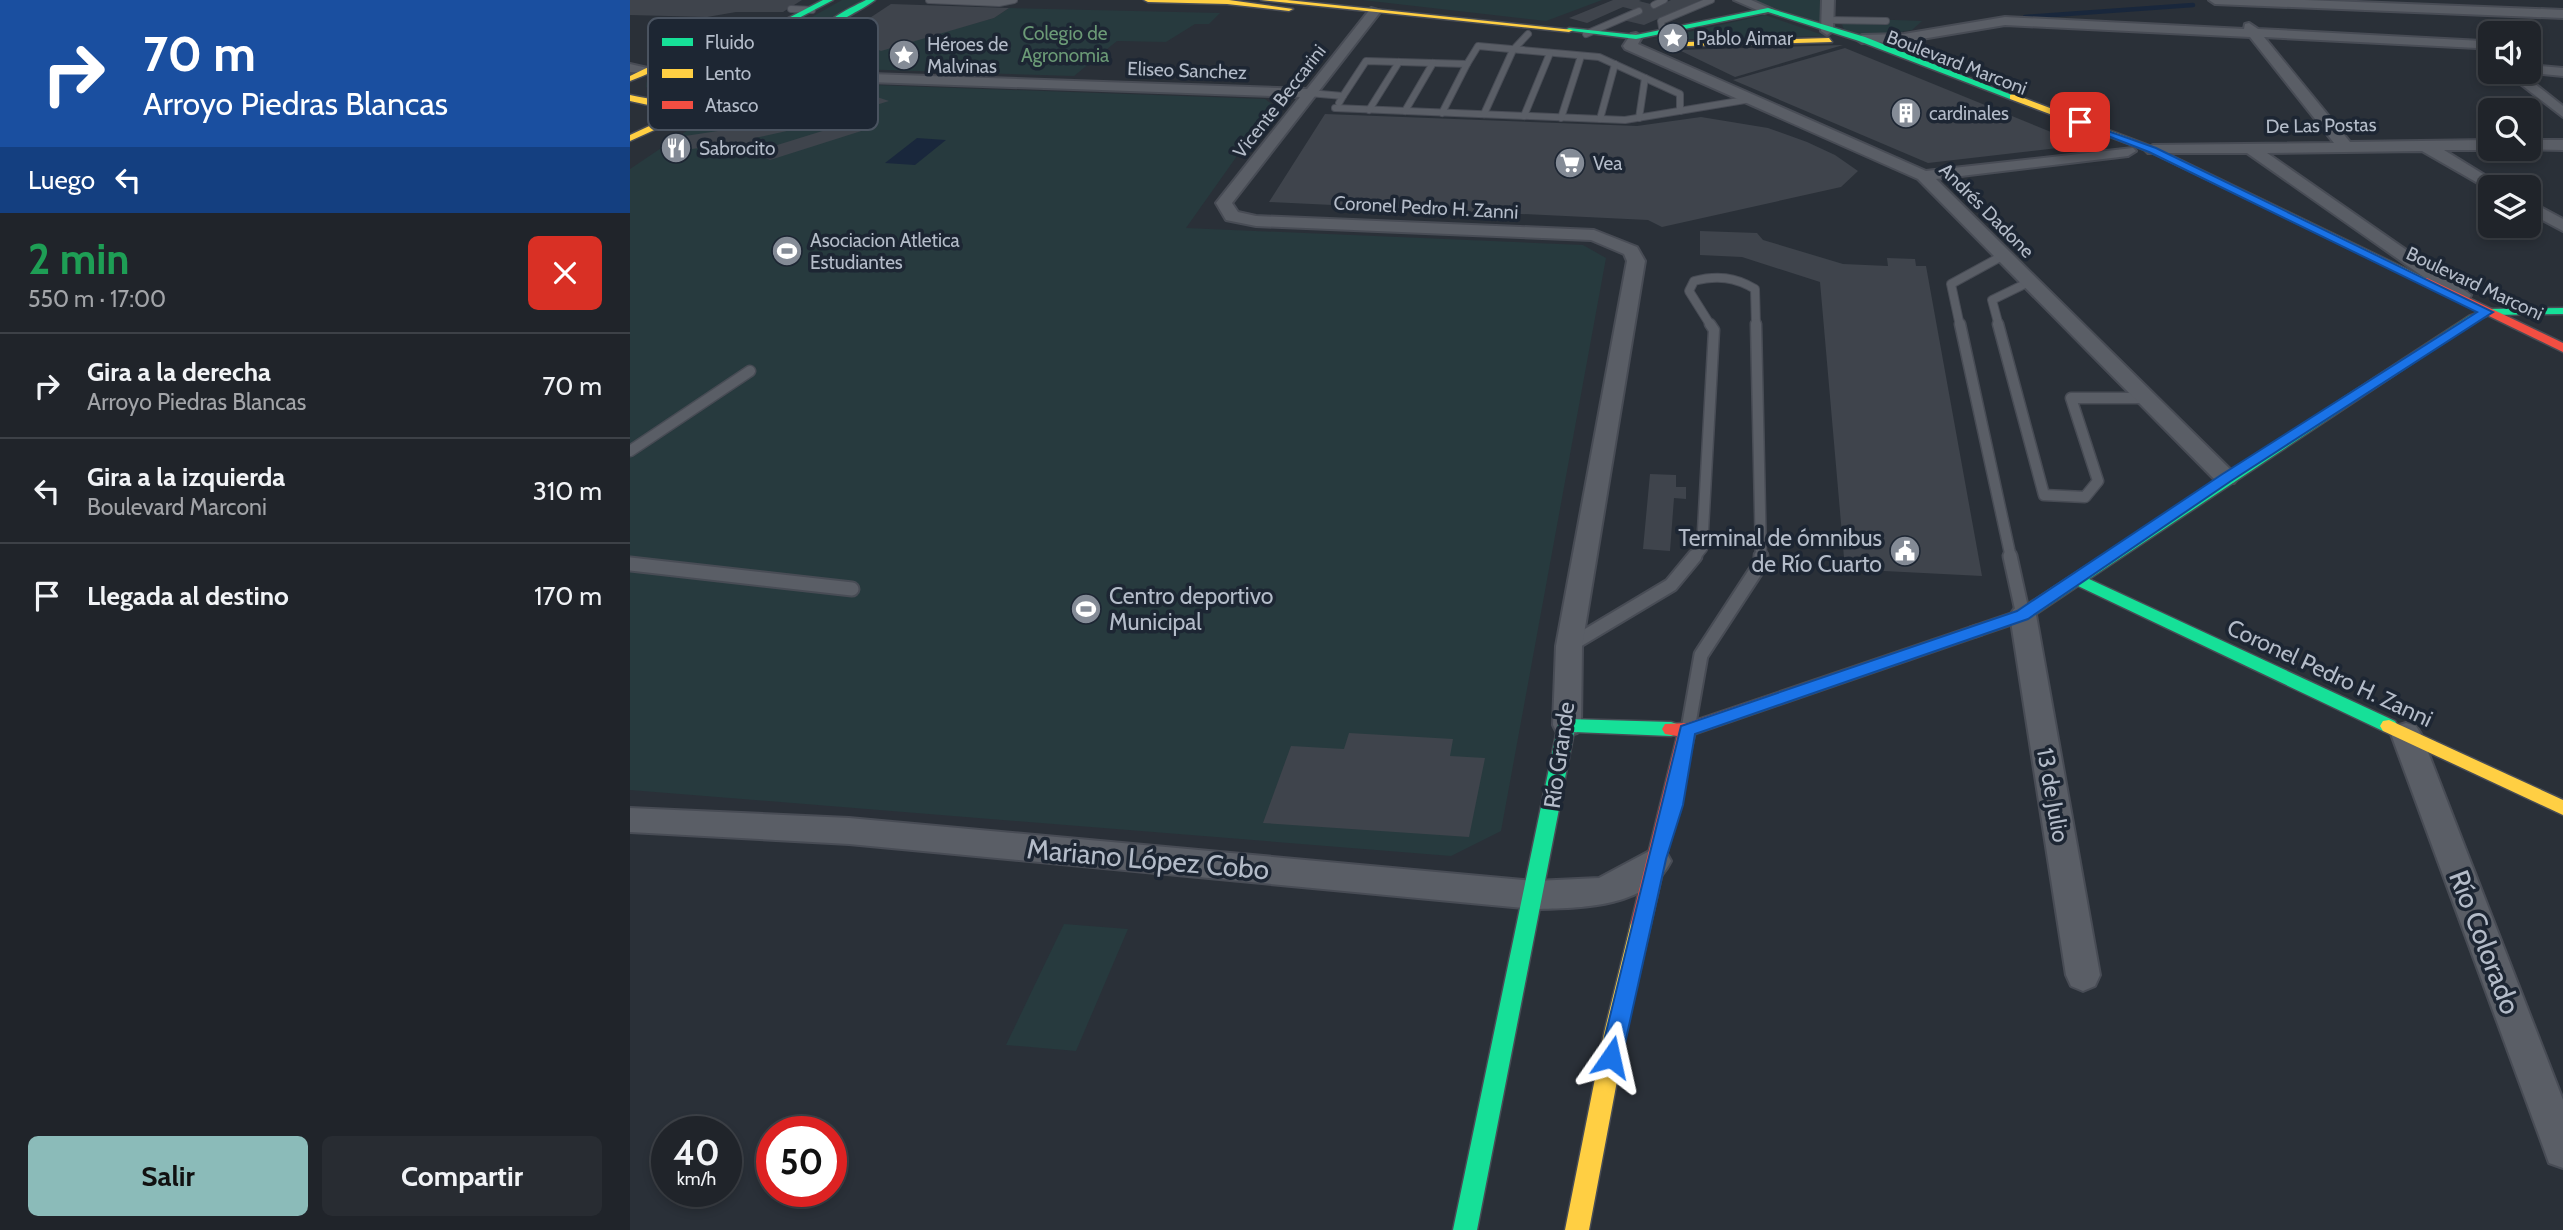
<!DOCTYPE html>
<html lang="es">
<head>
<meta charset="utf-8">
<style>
	:root { --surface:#20242a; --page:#282c32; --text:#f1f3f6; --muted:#a2a4a8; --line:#3d4147; --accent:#8bbbb9 }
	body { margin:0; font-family:Cabin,sans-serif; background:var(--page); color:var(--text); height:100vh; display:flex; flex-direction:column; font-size:26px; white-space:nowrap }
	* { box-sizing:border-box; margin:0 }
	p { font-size:23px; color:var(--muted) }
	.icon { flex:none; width:38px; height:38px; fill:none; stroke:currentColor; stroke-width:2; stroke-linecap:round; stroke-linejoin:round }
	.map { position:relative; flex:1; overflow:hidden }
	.sheet { display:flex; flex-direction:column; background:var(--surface); width:630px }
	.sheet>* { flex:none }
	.hud { background:#1a4fa0; color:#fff; overflow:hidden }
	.buttons { position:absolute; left:1848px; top:21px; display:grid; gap:14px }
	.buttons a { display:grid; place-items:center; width:63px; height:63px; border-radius:10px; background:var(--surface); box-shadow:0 4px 10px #0003,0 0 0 2px var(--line); font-size:35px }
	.speed { position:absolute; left:21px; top:1116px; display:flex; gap:14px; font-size:35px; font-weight:700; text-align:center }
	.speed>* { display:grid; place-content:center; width:91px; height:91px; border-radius:50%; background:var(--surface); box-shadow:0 4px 10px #0003,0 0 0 2px var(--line); line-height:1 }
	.speed small { font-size:18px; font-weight:400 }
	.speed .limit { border:10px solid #d22; background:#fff; color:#111 }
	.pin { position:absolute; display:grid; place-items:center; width:60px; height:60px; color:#fff; margin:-30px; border-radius:14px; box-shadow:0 4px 10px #0006 }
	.me { position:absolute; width:77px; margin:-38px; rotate:11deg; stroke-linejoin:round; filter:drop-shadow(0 0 5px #0008) }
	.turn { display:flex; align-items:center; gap:24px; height:147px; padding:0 28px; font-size:32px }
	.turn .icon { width:91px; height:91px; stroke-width:2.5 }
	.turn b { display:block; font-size:49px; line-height:60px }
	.then { display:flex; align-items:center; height:66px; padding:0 28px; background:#0003; gap:14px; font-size:26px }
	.round { display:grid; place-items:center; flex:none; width:74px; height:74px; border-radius:10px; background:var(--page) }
	.overview { display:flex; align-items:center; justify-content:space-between; height:119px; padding:0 28px }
	h1 { font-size:42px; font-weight:700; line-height:52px; color:#1e9e55 }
	.cta { display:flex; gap:14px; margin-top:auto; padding:14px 28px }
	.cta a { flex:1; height:80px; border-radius:10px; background:var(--accent); color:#111; font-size:28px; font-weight:700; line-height:80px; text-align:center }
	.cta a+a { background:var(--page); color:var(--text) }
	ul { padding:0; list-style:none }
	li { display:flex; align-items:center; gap:21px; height:105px; padding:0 28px; border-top:2px solid var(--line) }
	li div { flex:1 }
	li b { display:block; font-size:26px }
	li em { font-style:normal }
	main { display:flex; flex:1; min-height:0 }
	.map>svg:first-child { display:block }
</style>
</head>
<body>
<main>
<section class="sheet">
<div class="hud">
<div class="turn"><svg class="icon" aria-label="right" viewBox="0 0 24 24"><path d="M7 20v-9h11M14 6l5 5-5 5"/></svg><div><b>70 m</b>Arroyo Piedras Blancas</div></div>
<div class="then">Luego<svg class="icon" aria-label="left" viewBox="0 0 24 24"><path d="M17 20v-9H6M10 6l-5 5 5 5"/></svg></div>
</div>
<div class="overview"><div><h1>2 min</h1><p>550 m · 17:00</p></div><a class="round" style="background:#d93025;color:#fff"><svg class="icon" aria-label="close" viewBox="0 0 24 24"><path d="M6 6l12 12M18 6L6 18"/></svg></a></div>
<ul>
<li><svg class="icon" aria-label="right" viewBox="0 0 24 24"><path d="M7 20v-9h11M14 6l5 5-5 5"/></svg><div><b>Gira a la derecha</b><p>Arroyo Piedras Blancas</p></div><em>70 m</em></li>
<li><svg class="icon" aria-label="left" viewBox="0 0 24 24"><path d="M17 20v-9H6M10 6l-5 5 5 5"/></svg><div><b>Gira a la izquierda</b><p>Boulevard Marconi</p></div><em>310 m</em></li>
<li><svg class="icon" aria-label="arrive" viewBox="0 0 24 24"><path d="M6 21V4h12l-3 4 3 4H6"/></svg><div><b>Llegada al destino</b></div><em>170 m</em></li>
</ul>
<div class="cta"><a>Salir</a><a>Compartir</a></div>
</section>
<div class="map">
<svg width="1933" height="1230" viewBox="0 0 1933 1230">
	<rect width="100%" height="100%" fill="#2a3038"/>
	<!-- green -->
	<g fill="#273a3e">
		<polygon points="212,0 234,0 168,37 148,36"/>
		<polygon points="732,0 972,0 916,21"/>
		<polygon points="1120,0 1190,0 1191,26"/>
		<polygon points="379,8 590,13 579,24 565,24 536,42 487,41 444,76 226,69 230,55 364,18"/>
		<polygon points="1135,15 1196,36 1022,40"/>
		<polygon points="1210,18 1292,21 1282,30 1232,39 1214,30"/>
		<path d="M135 50 163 56 167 62C153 95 43 106 16 87L17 80C48 54 96 50 135 50Z"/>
		<polygon points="217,84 635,99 643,105 556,228 953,245 976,258 871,831 821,856 0,790 0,169 79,116 162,101 190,89"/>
		<polygon points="434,924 498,929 446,1051 376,1045"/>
	</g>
	<!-- water -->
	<polygon fill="#19273c" points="287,138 316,140 285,165 255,163"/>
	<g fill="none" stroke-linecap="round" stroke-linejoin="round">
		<!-- stream -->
		<polyline stroke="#19273c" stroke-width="4.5" points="1395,17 1563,5"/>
	</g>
	<!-- building -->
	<g fill="#3f444c">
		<polygon points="0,0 172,0 153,12 106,12 77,17 0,15"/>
		<polygon points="983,0 1011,0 1009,1 1028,6 1041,0 1071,0 1014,25 993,20 1012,12 993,7 957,23 939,18"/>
		<polygon points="261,4 379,8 364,18 251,51 225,40 220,31"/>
		<polygon points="1213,45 1105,77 1049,50"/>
		<polygon points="1215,48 1453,145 1298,163 1103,80"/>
		<polygon points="238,94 259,101 175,127 125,138 124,143 77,151 76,147 62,149 59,143 47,144 55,136 141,123"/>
		<polygon points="695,114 1007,126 1071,117 1138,128 1177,142 1205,155 1228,171 1211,187 1032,227 1018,220 639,202"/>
		<polygon points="231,119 247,126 140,160 125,152"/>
		<polygon points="1070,231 1127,233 1133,240 1213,264 1258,266 1257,258 1285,259 1286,266 1296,266 1352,576 1215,569 1190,282 1112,257 1070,255"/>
		<polygon points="1020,474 1046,475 1046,487 1056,487 1056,499 1044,498 1040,551 1013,549"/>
		<polygon points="719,733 823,739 820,756 855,758 839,837 633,823 661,746 714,749"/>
	</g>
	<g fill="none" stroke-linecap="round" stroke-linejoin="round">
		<!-- lane-far3 casing -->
		<g stroke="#484c55" stroke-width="8">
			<g id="lane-far3">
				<polyline points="299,0 369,3 384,0"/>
				<polyline points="1024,5 1034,0"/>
				<polyline points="161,9 182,10"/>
				<polyline points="1198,20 1256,21"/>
				<polyline points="1033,33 1031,21 1081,0"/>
				<polyline points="956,34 1009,11"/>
				<polyline points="679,93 713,96 709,103"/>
				<polyline points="713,96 736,61 837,64 848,46 969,57 1050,94 1050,111"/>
				<polyline points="705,108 995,120 1121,99"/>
				<polyline points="739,110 769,62"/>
				<polyline points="775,111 803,63"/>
				<polyline points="812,113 837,64"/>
				<polyline points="854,114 883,50 898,34"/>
				<polyline points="894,116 920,53"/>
				<polyline points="931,118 951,56"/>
				<polyline points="1009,118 1015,78"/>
				<polyline points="970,119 985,64"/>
			</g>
		</g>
		<!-- lane-far2 casing -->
		<g stroke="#484c55" stroke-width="10">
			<g id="lane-far2">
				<path d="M1081 326 1059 291 1064 281C1087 275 1105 277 1125 289L1126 326"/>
				<polyline points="1330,326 1321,284 1374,255"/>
				<polyline points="1369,326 1362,300 1399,282"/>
			</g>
		</g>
		<!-- lane-far1 casing -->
		<g stroke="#484c55" stroke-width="13">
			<g id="lane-far1">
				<polyline points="1126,324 1131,558"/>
				<polyline points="1330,324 1381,558"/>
				<polyline points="1368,324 1414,495 1455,497 1468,481 1441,398 1515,398"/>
				<polyline points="0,451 120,371"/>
				<polyline points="1064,558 1072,548 1084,330 1080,324"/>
			</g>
		</g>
		<!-- lane casing -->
		<g stroke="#484c55" stroke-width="17">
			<g id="lane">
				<polyline points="1380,556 1393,615"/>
				<polyline points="0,564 222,589"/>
				<polyline points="939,646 1041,585 1065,556"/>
				<polyline points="1058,729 1071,655 1131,563 1131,556"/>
			</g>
		</g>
		<!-- street casing -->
		<g stroke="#484c55" stroke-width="4">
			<g id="street">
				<polygon points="1104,0 1121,0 1144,10 1134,13"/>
				<polygon points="1192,0 1204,0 1203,31 1197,35 1191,31"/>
				<polygon points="1579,0 1675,0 1933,10 1933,18 1585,4"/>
				<polygon points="741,8 751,11 602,203 608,212 626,216 964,230 1007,247 1015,261 952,646 951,725 947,733 937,736 927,733 923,725 926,646 997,261 994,254 961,240 626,226 596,220 586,203 670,97 182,80 175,76 182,72 677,89"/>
				<polygon points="1375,17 1614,29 1615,24 1619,23 1628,29 1852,41 1852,47 1847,48 1634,37 1720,142 1860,140 1860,149 1863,149 1860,150 1814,150 1874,187 1860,187 1860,190 1792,151 1637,153 1841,295 1839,299 1825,299 1617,153 1518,153 1515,150 1523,145 1704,143 1620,37 1375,25 1274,42 1232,43 1226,39 1232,35 1274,34"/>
				<polygon points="1006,33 1012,37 1008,44 1296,171 1503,148 1506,151 1498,156 1306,179 1604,473 1608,478 1604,483 1588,483 1288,179 995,49 993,46 1001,34"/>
				<polygon points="0,64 22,69 15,73 0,72"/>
				<polygon points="1899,65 1933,68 1933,76 1894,72 1899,72"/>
				<polygon points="1875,72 1890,72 1933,106 1933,117"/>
				<polygon points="1899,140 1933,140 1933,150 1896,149 1899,149"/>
				<polygon points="1899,201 1933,219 1933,231 1899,213"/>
				<polygon points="1393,606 1402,609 1406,615 1470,975 1465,986 1453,991 1441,986 1436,975 1380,615 1384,609"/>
				<polygon points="1776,723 1786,726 1791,734 1933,1100 1933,1168 1919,1163 1914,1149 1761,734 1766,726"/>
				<path d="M0 808 219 818 905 881 969 878 1025 848 1036 852 1041 861C1018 908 950 908 905 909L219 844 0 832Z"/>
			</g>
		</g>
		<!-- fast casing -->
		<g stroke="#484c55" stroke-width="3">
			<g id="fast">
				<polygon points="193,0 203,0 125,41 118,39"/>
				<path d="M236 0H245C222 17 203 18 192 47H186C186 22 217 10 236 0Z"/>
				<polygon points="1138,8 1235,37 1387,97 1380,99 1229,41 1138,12 1006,39 935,30 939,28 1006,35"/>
				<polygon points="1933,308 1933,314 1859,315 1847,320 1459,579 1765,721 1768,726 1765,731 1753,731 1448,586 1399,619 1346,637 1338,631 1340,627 1387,611 1839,316 1857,309"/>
				<polygon points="937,719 1041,722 1047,724 1050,729 1047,734 1041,736 944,732 847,1230 823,1230 928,725 931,720"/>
			</g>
		</g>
		<!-- slow casing -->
		<g stroke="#484c55" stroke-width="3">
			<g id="slow">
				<polygon points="514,0 599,0 663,9 659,11 597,4 518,2"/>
				<polygon points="631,0 657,0 943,30 939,32"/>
				<polygon points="1199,38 1202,42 1058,46 1054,44 1058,42"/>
				<path d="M124 39C150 40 179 41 201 57 168 97 114 108 64 108V112L0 141V135L58 108 23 106 0 101V95C64 109 144 109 192 58 145 37 97 42 50 60 33 66 17 75 0 81V76C40 56 79 44 124 39Z"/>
				<polygon points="1383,94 1526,148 1799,280 1789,282 1520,152 1380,99 1380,95"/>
				<polygon points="1759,720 1933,800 1933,815 1753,731 1750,726 1753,721"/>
				<polygon points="1011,914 1018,917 1021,923 996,1033 959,1230 935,1230 974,1033 1001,923 1004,917"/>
			</g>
		</g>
		<!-- jam casing -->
		<g stroke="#484c55" stroke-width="3">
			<g id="jam">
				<polygon points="1789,278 1797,278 1933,343 1933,352 1789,282"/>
				<polygon points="1346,625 1352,627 1354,631 1352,635 1065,734 1021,923 1018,929 1011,932 1004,929 1001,923 1047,736 1035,734 1032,729 1035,724 1057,723"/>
			</g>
		</g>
		<!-- lane-far3 -->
		<use href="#lane-far3" stroke="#5a5e66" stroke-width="6"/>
		<!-- lane-far2 -->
		<use href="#lane-far2" stroke="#5a5e66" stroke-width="8"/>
		<!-- lane-far1 -->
		<use href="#lane-far1" stroke="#5a5e66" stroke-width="10"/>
		<!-- lane -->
		<use href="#lane" stroke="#5a5e66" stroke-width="13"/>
		<!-- street -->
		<use href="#street" fill="#5a5e66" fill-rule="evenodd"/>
		<!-- fast -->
		<use href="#fast" fill="#16e098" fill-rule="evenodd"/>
		<!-- slow -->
		<use href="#slow" fill="#ffcf43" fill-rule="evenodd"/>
		<!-- jam -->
		<use href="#jam" fill="#f24e42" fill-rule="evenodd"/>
	</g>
	<!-- route -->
	<polygon fill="#1a73e8" stroke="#114b97" stroke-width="2" points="1447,120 1526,148 1863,312 1601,481 1398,619 1065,734 1053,805 1036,859 992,1057 989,1064 981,1067 973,1064 970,1057 1051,726 1387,611 1591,475 1847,312 1519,152 1447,124"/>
	<!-- icons -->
	<defs>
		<g id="sight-disc" transform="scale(1.575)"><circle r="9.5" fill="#848b96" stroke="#1d2633"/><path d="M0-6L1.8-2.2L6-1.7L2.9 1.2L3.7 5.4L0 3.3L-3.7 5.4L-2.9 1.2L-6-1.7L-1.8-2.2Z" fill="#fff"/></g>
		<g id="building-disc" transform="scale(1.575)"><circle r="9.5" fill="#848b96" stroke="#1d2633"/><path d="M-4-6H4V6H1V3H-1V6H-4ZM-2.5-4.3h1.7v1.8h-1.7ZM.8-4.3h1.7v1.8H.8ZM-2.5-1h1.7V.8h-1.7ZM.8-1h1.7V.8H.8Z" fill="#fff"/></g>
		<g id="restaurant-disc" transform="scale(1.575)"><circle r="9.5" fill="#848b96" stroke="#1d2633"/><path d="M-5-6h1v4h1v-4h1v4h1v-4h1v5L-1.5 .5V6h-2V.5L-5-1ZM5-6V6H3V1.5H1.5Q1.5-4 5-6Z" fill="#fff"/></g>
		<g id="supermarket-disc" transform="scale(1.575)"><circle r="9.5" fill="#848b96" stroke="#1d2633"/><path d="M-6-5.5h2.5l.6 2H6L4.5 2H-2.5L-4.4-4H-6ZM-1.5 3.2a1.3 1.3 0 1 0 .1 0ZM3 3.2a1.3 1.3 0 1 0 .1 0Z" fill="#fff"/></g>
		<g id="stadium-disc" transform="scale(1.575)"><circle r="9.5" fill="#848b96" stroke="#1d2633"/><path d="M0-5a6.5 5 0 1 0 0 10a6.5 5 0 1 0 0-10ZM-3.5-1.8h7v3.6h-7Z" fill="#fff"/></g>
		<g id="civic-disc" transform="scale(1.575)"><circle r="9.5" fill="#848b96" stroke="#1d2633"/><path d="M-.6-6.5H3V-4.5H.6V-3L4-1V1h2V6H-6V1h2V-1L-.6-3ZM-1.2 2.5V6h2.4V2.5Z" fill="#fff"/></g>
	</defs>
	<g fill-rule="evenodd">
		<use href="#sight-disc" x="1043" y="38"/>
		<use href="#sight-disc" x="274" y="55"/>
		<use href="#building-disc" x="1276" y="113"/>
		<use href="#restaurant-disc" x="46" y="148"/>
		<use href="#supermarket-disc" x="940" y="163"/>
		<use href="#stadium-disc" x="157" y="251"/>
		<use href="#civic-disc" x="1275" y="551"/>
		<use href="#stadium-disc" x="456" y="609"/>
	</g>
	<g text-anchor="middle" stroke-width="7" stroke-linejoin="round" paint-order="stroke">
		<!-- far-park labels -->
		<g font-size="19" fill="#6b9a76" stroke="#1d2633">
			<text x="435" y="40">Colegio de<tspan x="435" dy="22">Agronomia</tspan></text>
		</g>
		<!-- far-poi labels -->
		<g font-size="19" fill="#b4bcc9" stroke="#1d2633" text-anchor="start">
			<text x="1066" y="45">Pablo Aimar</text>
			<text x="297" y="51">Héroes de<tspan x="297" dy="22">Malvinas</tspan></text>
			<text x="1299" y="120">cardinales</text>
			<text x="69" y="155">Sabrocito</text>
			<text x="963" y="170">Vea</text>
			<text x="180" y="247">Asociacion Atletica<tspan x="180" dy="22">Estudiantes</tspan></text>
		</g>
		<!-- far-street labels -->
		<g font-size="19" fill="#b4bcc9" stroke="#1d2633">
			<text transform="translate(1327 62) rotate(21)" y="7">Boulevard Marconi</text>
			<text transform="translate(557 70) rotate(2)" y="7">Eliseo Sanchez</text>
			<text transform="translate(649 101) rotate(-52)" y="7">Vicente Beccarini</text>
			<text transform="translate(1691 125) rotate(-1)" y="7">De Las Postas</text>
			<text transform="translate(796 207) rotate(3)" y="7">Coronel Pedro H. Zanni</text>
			<text transform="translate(1357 210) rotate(45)" y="7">Andrés Dadone</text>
			<text transform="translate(1845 283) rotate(25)" y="7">Boulevard Marconi</text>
		</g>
		<!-- poi labels -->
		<g font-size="23" fill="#b4bcc9" stroke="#1d2633" text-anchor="end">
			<text x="1252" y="546">Terminal de ómnibus<tspan x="1252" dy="26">de Río Cuarto</tspan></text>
			<text x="479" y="604" text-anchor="start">Centro deportivo<tspan x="479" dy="26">Municipal</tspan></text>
		</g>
		<!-- street labels -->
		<g font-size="23" fill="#b4bcc9" stroke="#1d2633">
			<text transform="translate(1700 673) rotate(25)" y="8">Coronel Pedro H. Zanni</text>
			<text transform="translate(929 755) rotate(-82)" y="8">Río Grande</text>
			<text transform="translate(1423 795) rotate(80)" y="8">13 de Julio</text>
		</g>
		<!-- near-street labels -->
		<g font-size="28" fill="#b4bcc9" stroke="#1d2633">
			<text transform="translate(518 859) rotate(5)" y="10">Mariano López Cobo</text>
			<text transform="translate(1855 942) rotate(69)" y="10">Río Colorado</text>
		</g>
	</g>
	<!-- legend -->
	<rect x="18" y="18" width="230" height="112" rx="10" fill="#1d2633" stroke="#4a5360" stroke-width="2"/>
	<rect x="32" y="38" width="31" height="8" fill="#16e098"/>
	<rect x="32" y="69" width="31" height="9" fill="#ffcf43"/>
	<rect x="32" y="101" width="31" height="8" fill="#f24e42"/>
	<g font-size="19" fill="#b4bcc9">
		<text x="75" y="49">Fluido</text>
		<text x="75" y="80">Lento</text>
		<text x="75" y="112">Atasco</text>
	</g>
</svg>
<div class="buttons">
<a><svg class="icon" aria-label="sound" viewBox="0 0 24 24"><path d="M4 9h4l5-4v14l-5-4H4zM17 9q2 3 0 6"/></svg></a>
<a><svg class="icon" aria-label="search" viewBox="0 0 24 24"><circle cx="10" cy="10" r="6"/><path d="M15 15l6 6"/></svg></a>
<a><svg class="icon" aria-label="layers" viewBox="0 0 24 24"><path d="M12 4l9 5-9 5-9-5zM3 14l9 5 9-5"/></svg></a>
</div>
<div class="speed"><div>40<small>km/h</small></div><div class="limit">50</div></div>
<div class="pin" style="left:1450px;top:122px;background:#d93025"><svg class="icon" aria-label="arrive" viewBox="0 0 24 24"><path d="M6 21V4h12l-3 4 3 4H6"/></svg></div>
<svg class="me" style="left:981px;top:1057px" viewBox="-20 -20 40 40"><path d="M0-17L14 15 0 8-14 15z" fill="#1a73e8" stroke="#fff" stroke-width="4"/></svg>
</div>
</main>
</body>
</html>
